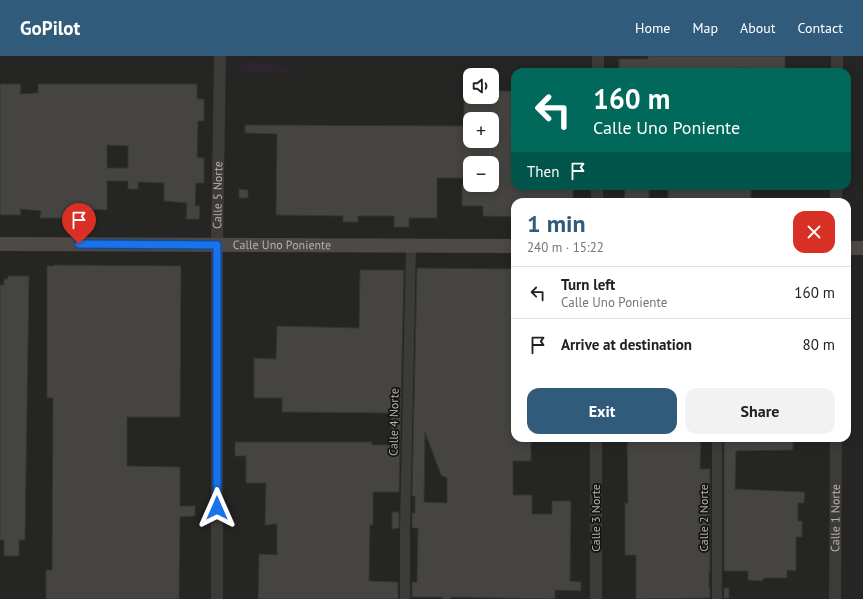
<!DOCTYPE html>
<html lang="en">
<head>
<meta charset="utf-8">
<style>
	:root { --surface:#fff; --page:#f2f2f2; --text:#202124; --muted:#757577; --line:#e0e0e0; --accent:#305b7a }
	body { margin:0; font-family:"PT Sans",sans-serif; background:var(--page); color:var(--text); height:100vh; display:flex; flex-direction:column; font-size:15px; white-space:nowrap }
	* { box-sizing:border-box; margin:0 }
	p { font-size:13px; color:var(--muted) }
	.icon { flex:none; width:22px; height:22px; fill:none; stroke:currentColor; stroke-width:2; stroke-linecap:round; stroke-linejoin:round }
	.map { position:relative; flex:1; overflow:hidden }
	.drawer { position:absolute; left:511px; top:142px; width:340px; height:244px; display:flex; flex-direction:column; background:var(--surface); border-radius:12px; box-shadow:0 2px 10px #0003 }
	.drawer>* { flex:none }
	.hud { position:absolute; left:511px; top:12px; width:340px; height:122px; border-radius:12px; box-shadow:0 2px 10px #0003; background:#00695c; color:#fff; overflow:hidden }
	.controls { position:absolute; left:463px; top:12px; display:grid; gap:8px }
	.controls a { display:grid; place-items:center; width:36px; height:36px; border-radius:8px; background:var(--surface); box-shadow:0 2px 10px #0003; font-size:20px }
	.pin { position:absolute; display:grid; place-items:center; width:34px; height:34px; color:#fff; margin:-41px -17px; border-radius:50% 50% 50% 0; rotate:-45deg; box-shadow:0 0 4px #0007 }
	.pin .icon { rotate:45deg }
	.me { position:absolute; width:44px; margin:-22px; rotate:0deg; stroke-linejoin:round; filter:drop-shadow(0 0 3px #0008) }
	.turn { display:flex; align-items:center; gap:14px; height:84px; padding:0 16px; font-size:18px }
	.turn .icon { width:52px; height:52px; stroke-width:2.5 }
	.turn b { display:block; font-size:28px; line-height:34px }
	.then { display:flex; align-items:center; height:38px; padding:0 16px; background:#0003; gap:8px; font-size:15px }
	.round { display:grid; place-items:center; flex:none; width:42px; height:42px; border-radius:12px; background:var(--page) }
	.headline { display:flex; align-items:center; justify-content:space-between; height:68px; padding:0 16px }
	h1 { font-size:24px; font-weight:600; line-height:30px; color:var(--accent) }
	.primary-button { display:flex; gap:8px; margin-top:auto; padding:8px 16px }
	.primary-button a { flex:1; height:46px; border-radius:12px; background:var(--accent); color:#fff; font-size:16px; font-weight:600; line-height:46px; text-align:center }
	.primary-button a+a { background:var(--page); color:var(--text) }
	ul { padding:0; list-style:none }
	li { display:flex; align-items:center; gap:12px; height:52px; padding:0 16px; border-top:1px solid var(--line) }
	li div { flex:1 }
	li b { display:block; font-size:15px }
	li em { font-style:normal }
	header { display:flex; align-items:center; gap:24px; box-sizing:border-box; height:56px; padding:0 20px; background:var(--accent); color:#fff }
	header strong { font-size:19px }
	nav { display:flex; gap:22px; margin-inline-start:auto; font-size:14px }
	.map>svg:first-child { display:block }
</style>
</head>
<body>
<header>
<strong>GoPilot</strong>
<nav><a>Home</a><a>Map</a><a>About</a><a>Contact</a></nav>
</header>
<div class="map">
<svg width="863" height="543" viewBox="0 0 863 543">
	<rect width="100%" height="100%" fill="#181817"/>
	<!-- built -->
	<path fill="#252523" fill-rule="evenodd" d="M0 0H863V543H0ZM515 16H847V130H515ZM470 19H492V41H470ZM470 63H492V85H470ZM470 107H492V129H470ZM515 146H847V382H515Z"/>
	<!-- green -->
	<path fill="#2d252d" d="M253 6 275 8 297 15 236 17C240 9 244 7 253 6Z"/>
	<!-- building -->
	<g fill="#454441" stroke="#343431" fill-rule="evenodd">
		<polygon points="648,0 785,0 785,13 748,15 748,12 718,13 718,16 619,16 619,3 648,3"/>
		<path d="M0 28H21L20 38 38 37V28H197V43H204V65H198L197 101 204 102V127H196L195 150H200L199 163H186L187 147 164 145V127L138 126V133H128V125H107V154L70 153 71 162H40L41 155 20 153 21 159H0ZM107 89 128 90V112H107Z"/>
		<polygon points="492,35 515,35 515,130 573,130 573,146 515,146 515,161 483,160 483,150 462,150 462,129 492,129 492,107 470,107 470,122 437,122 437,162 409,162 409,171 394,171 394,160 358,160 358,166 343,166 343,160 276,159 277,78 245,77 245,69 470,70 470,85 492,85 492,63 464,63 464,41 492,41"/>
		<polygon points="625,130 649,130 649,146 624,146"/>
		<rect x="668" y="130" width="83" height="16"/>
		<polygon points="239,133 248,134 248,142 239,142"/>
		<polygon points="54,209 181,210 180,361 127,361 127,410 180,411 180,450 195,450 195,460 180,461 179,543 46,543 46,514 52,514 53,342 47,342 47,210 54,210"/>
		<path d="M417 212 515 213V382H531V405H513V439H532V458H552V445H571L570 525 581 526V535L555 534V542L553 543 451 541V543H442V541H412V526H417L418 472H412V457H415V440H412V436ZM425 376 441 419 447 422V447L424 446Z"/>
		<polygon points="360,214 404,214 399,436 373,436 373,469 370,469 369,525 398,526 398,543 258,543 259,498 277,499 277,468 265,469 266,427 246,427 246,400 235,400 235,386 372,386 372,389 392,389 391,357 282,356 282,342 254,342 254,302 276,303 277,270 359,272"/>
		<polygon points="8,220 29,220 25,484 19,484 19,500 4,500 4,484 0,484 0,229 4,229 4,223 8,223"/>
		<polygon points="627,382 701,382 700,413 710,413 710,515 709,515 709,532 710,532 710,542 636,543 636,499 625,499 625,447 628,447"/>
		<polygon points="724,382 793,382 793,394 736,395 735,433 805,436 804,447 798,447 798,465 802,465 802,481 796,481 796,515 787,514 787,522 764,522 762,525 748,524 748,515 724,515"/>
		<polygon points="392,456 399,456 399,472 392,473"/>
		<rect x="724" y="532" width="5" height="10"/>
	</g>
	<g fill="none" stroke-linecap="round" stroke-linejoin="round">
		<!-- minor -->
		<g stroke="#3d3b38" stroke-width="10">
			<polyline points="405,543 405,473 411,190"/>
			<polyline points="717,543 717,382"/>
		</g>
		<!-- tertiary -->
		<g stroke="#3d3b38" stroke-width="12">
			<polyline points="598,16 598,0"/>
			<polyline points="837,16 837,0"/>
			<polyline points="597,146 597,130"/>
			<polyline points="836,146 836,130"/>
			<path id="s1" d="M217 543V189L220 0"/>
			<polyline points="596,543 596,382"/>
			<path id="s2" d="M835 543 836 382"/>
		</g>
		<!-- secondary -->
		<g stroke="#4d4a46" stroke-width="14">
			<path id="s3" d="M0 188 515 190"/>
			<polyline points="847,192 863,192"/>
		</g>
	</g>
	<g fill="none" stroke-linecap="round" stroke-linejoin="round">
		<!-- route casing -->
		<g stroke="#114b97" stroke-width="10">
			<polyline id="route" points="79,188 217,189 217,452"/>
		</g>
		<!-- route -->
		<use href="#route" stroke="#1a73e8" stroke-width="7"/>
	</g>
	<g text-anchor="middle" stroke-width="3.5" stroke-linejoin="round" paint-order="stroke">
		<!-- street labels -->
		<g font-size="12" fill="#b7b0aa" stroke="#131312">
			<text dy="4" stroke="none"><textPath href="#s1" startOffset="404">Calle 5 Norte</textPath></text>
			<text dy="4" stroke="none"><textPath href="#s3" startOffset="282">Calle Uno Poniente</textPath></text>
			<text transform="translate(394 366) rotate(-89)" y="4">Calle 4 Norte</text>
			<text transform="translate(596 462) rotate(-90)" y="4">Calle 3 Norte</text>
			<text transform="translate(704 462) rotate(-90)" y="4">Calle 2 Norte</text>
			<text dy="4" stroke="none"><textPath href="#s2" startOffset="81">Calle 1 Norte</textPath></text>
		</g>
	</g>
</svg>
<div class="controls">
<a><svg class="icon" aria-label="sound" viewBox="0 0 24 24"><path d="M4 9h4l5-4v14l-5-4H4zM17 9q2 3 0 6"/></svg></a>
<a>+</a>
<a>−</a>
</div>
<div class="pin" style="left:79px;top:188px;background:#d93025"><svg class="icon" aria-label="arrive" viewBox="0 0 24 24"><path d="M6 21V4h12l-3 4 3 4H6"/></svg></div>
<svg class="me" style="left:217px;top:452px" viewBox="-20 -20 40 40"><path d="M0-17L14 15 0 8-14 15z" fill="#1a73e8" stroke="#fff" stroke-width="4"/></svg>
<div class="hud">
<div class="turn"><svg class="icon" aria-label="left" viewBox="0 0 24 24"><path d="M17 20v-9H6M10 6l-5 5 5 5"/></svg><div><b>160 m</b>Calle Uno Poniente</div></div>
<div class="then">Then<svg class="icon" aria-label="arrive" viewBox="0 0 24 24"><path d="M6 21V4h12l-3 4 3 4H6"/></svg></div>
</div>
<section class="drawer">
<div class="headline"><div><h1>1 min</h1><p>240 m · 15:22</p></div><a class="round" style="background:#d93025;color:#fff"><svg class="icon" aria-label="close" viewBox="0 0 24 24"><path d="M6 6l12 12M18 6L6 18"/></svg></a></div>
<ul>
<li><svg class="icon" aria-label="left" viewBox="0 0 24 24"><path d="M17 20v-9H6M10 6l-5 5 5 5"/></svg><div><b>Turn left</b><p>Calle Uno Poniente</p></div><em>160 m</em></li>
<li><svg class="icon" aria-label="arrive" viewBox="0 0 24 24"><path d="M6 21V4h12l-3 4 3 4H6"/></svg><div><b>Arrive at destination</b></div><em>80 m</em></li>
</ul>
<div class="primary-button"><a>Exit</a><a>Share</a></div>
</section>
</div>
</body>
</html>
